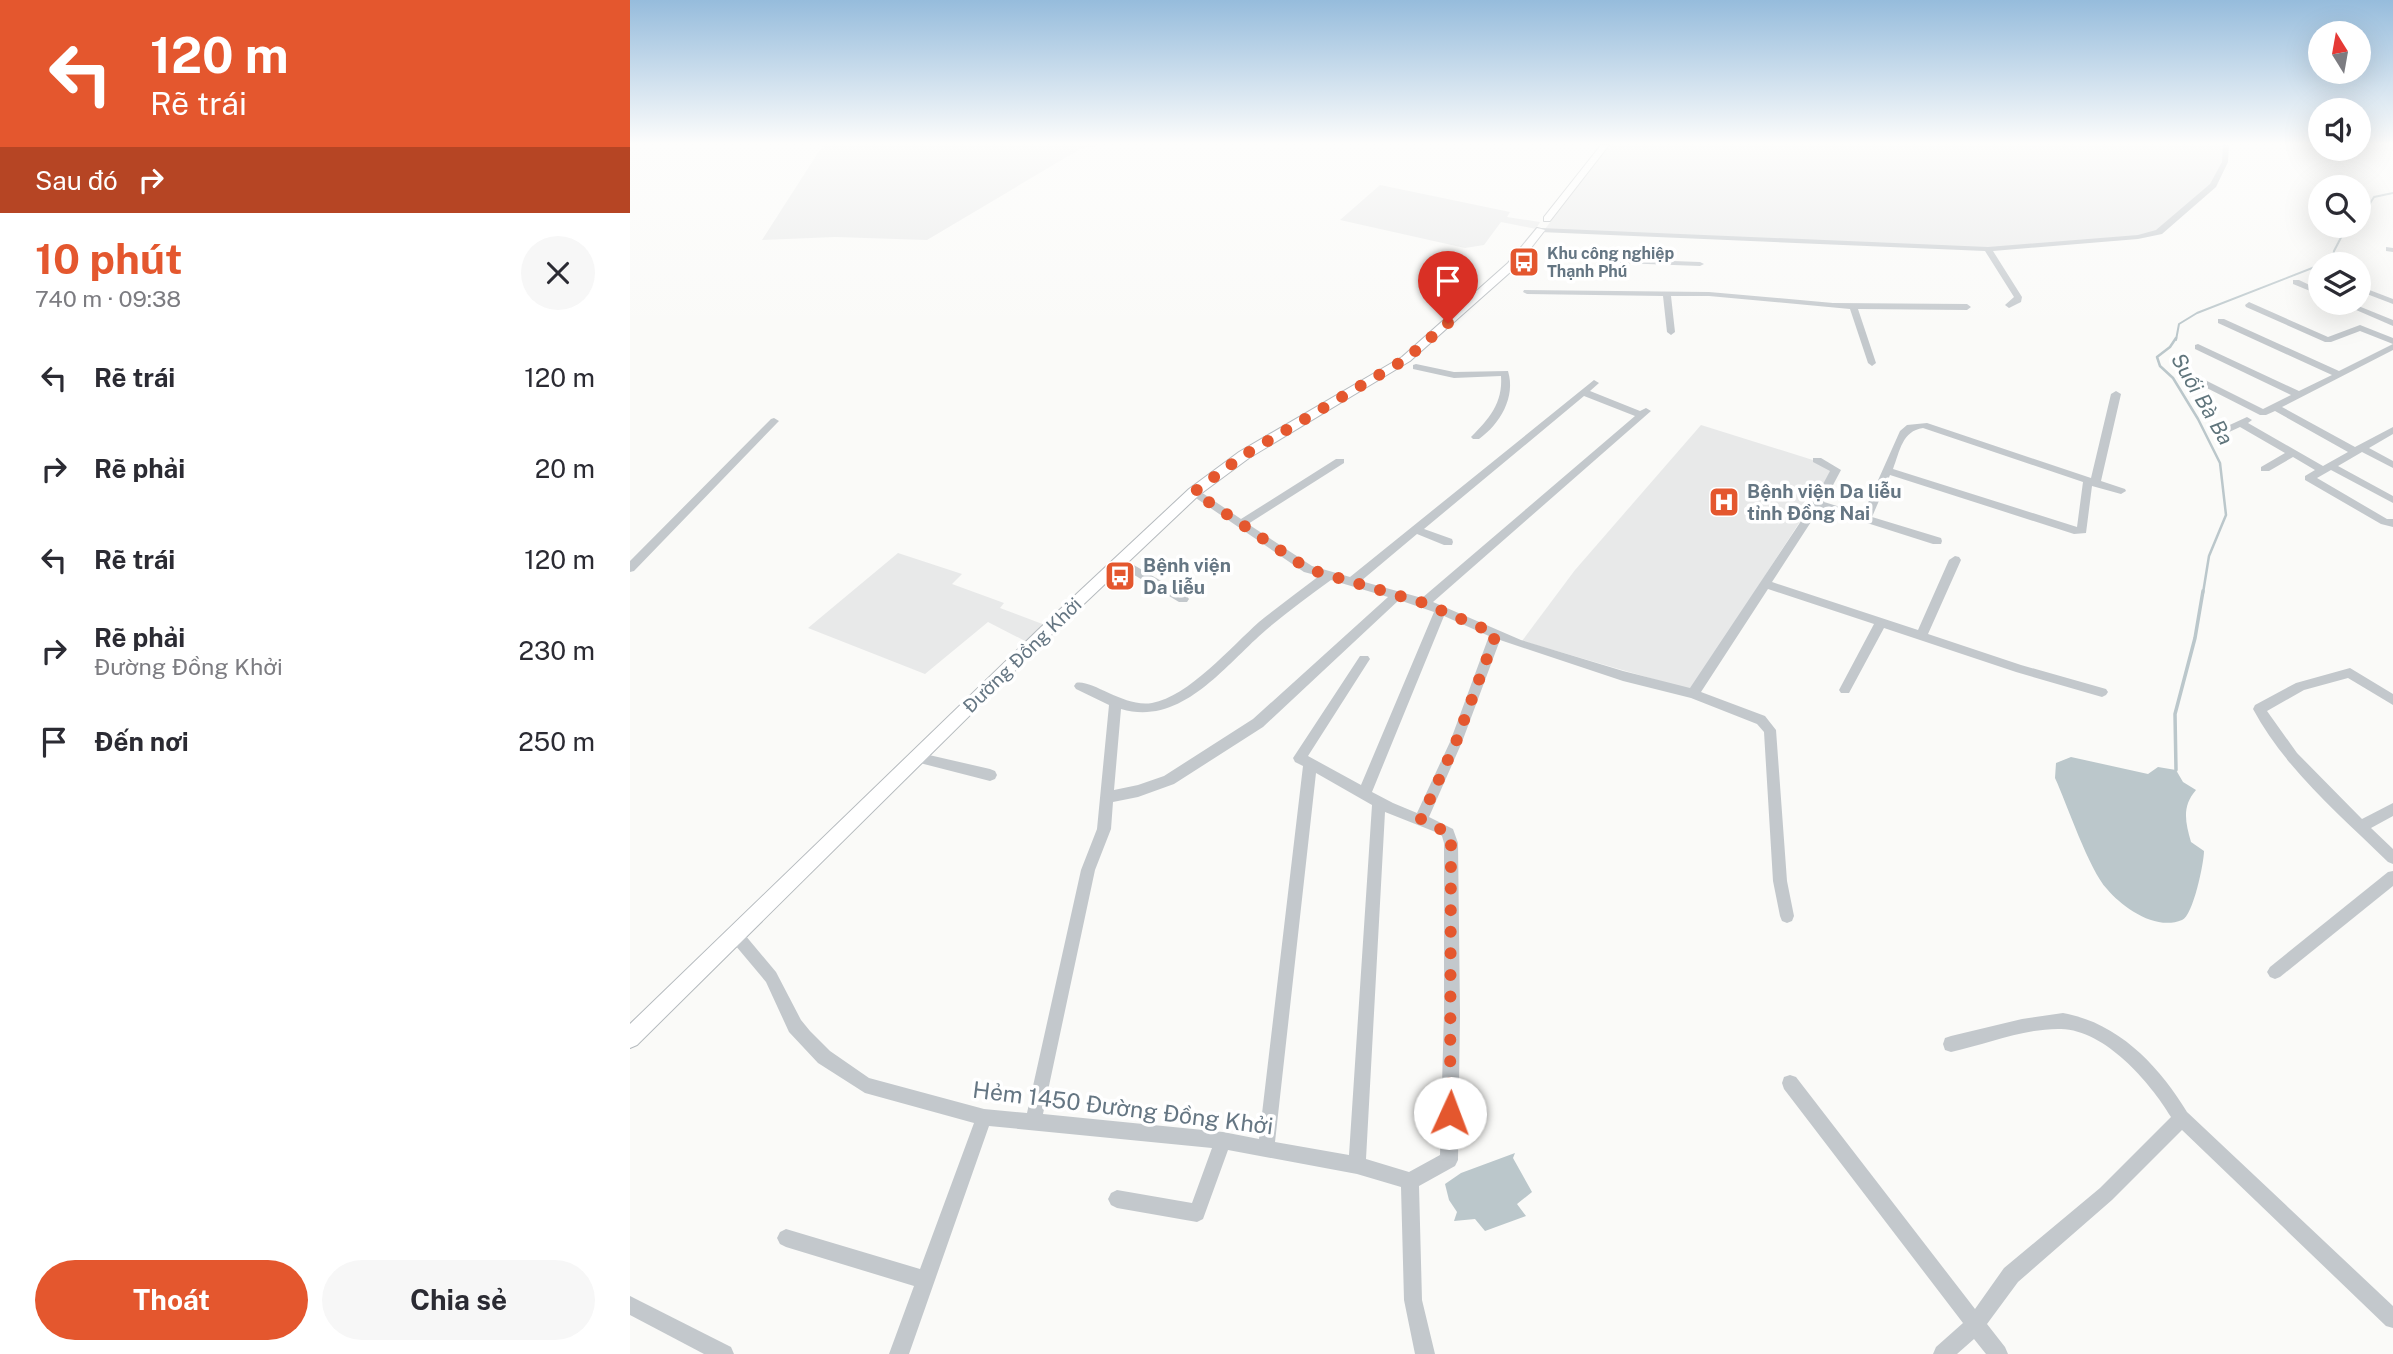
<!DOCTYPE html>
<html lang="vi">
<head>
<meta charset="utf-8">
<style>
	:root { --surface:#fff; --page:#f7f7f7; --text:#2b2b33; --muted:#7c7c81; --accent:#e4572e }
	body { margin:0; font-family:"Public Sans",sans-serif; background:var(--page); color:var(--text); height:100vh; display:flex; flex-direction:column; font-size:26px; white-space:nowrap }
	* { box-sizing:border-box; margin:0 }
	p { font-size:23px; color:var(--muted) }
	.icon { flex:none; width:38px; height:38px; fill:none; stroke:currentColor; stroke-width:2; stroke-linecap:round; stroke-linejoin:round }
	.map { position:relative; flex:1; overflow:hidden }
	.side { display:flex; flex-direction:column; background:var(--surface); width:630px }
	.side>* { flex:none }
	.top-card { background:#e4572e; color:#fff; overflow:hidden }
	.needle { width:46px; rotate:349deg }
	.controls { position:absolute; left:1678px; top:21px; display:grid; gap:14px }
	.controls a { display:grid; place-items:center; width:63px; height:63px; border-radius:50%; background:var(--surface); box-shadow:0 7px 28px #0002; font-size:35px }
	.pin { position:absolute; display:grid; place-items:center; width:60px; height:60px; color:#fff; margin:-72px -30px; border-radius:50% 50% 50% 0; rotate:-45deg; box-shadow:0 0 7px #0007 }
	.pin .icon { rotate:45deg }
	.me { position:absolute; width:77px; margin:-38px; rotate:2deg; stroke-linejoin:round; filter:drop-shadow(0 0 5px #0008) }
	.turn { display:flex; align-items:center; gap:24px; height:147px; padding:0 35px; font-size:32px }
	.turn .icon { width:91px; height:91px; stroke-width:2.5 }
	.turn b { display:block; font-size:49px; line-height:60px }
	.then { display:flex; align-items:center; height:66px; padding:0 35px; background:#0003; gap:14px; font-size:26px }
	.round { display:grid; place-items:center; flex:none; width:74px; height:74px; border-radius:37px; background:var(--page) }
	.overview { display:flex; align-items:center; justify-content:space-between; height:119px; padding:0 35px }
	h1 { font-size:42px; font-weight:700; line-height:52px; color:var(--accent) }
	.action { display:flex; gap:14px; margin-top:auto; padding:14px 35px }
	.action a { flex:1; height:80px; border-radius:42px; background:var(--accent); color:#fff; font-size:28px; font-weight:700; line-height:80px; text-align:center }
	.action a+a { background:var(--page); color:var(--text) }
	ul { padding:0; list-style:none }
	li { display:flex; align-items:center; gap:21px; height:91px; padding:0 35px }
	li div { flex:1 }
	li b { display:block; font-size:26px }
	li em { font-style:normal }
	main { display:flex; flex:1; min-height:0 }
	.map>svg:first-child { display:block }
</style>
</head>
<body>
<main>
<section class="side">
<div class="top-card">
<div class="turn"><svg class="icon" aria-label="left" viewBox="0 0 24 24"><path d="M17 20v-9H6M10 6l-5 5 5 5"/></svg><div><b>120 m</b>Rẽ trái</div></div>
<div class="then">Sau đó<svg class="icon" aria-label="right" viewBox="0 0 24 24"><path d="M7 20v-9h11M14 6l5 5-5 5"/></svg></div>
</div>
<div class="overview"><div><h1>10 phút</h1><p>740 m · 09:38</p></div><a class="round"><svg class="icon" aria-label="close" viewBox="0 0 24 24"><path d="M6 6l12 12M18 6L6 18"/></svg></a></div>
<ul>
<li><svg class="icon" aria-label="left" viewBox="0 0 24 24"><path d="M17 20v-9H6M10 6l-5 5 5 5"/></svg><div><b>Rẽ trái</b></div><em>120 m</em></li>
<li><svg class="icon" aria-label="right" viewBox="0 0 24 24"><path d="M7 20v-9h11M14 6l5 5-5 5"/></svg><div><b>Rẽ phải</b></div><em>20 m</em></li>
<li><svg class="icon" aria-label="left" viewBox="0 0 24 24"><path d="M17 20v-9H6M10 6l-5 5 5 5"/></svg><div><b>Rẽ trái</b></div><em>120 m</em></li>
<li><svg class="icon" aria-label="right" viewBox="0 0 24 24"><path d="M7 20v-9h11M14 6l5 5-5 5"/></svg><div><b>Rẽ phải</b><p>Đường Đồng Khởi</p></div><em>230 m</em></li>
<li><svg class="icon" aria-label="arrive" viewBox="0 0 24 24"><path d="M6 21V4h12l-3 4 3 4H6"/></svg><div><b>Đến nơi</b></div><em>250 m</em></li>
</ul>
<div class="action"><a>Thoát</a><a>Chia sẻ</a></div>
</section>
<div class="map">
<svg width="1763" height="1354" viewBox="0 0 1763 1354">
	<rect width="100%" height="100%" fill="#fafaf8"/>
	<!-- built -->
	<g fill="#e8e9e9">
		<polygon points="193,145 474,145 450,149 297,240 205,237 132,240"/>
		<polygon points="979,145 1594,145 1595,148 1593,161 1581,185 1536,224 1519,235 1358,248 915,229"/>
		<polygon points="750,185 880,212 877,217 910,222 906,229 871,222 854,245 835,248 710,220"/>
		<polygon points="1071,425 1186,461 1204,469 1061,690 892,641 945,570"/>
		<polygon points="268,553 332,574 322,584 374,603 370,608 415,625 397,642 358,622 295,674 178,628"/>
	</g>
	<!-- water -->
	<g fill="#bbc7cb">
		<path d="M1441 757 1518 774 1528 767 1546 770 1553 782 1566 790C1552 806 1555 821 1561 842L1574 851C1574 863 1563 916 1552 920 1526 931 1493 908 1477 889 1459 870 1437 804 1425 778L1426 763Z"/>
		<polygon points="885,1153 883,1158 902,1192 887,1204 896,1216 855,1231 845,1219 824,1221 827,1212 819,1200 815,1184 831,1173"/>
	</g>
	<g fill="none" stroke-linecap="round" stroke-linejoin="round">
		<!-- stream-far2 -->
		<g stroke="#bbc7cb" stroke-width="2">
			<polyline points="1729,212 1739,205 1744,197 1763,193"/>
			<polyline points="1692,264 1703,259 1704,251 1717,226"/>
			<polyline points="1546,340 1549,324 1567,313 1690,265"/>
		</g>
		<!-- stream-far1 -->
		<polyline stroke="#bbc7cb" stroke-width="2.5" points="1546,338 1540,347 1527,357 1530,366 1543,378 1568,419 1590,463 1596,515 1579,556 1573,593"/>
		<!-- stream -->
		<polyline stroke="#bbc7cb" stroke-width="3.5" points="1546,770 1545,714 1565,638 1573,591"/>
		<!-- major casing -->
		<g stroke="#b5babe" stroke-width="2">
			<g id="major">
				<polygon points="971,145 979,145 920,221 914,221 914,217"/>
				<polygon points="907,228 915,230 886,267 780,361 619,458 569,495 419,637 7,1045 0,1048 0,1024 409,629 559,489 609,452 772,357 878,263"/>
			</g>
		</g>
		<!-- minor -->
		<g fill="#c3c8cc" fill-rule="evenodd">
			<polygon points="1593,145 1599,145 1598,162 1586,187 1532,234 1508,239 1363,251 1392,297 1391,302 1379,308 1375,305 1384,297 1355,251 910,232 906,230 910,228 1358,247 1508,235 1526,230 1580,184 1592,162"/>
			<polygon points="1756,247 1763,248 1763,252 1756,251"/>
			<polygon points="988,259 1070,262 1074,264 1070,266 991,263 987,261"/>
			<polygon points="1663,280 1669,280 1690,290 1690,295 1663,284"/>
			<polygon points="1729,286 1763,299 1763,304 1729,291"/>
			<polygon points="894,290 1079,292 1203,303 1337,304 1341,307 1337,310 1228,309 1246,363 1242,366 1238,363 1220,309 1079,296 1041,296 1045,332 1041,335 1037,332 1033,296 897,294 893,292"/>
			<polygon points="1619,302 1698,337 1730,325 1763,338 1763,344 1730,331 1701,342 1695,342 1616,307 1615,305"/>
			<polygon points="1710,303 1721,303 1763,320 1763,326"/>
			<polygon points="1588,319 1594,319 1709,371 1763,344 1763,350 1652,407 1725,447 1763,427 1763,434 1739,448 1763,461 1763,468 1732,452 1708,466 1763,496 1763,503 1701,470 1687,478 1757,519 1763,519 1763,527 1751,524 1675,480 1675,476 1685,470 1663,457 1639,471 1631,471 1631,467 1655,453 1610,427 1597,433 1591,433 1591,429 1617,417 1622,420 1618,423 1693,466 1718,452 1645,411 1636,415 1630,415 1565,382 1565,378 1571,378 1633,409 1661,395 1565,349 1565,345 1568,344 1669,391 1702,375 1588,323"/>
			<path d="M786 364 824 372 878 371C886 397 870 424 849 439H843L841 437C859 419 873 403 871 376L824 378 783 369V365Z"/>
			<path d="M964 380 969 383 960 391 1010 411 1016 408 1021 411 803 602 891 640 993 671 1060 688 1183 503 1200 471 1183 462V458H1191L1211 470 1194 502 1233 514 1270 431 1277 425 1297 423 1461 478 1481 394 1486 391 1491 394 1471 481 1495 489 1496 491 1491 494 1462 486 1456 533 1444 534 1260 475 1242 517 1311 538 1312 541 1311 544H1303L1190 508 1142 582 1288 630 1319 560 1325 556 1329 557 1331 560 1298 634 1391 665 1476 689 1478 692 1476 695 1472 697 1386 672 1254 628 1219 693H1211L1209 690 1244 624 1138 589 1071 692 1135 716 1146 730 1157 881 1164 916 1162 921 1157 923 1152 921 1150 916 1143 881 1134 732 1127 724 1061 698 993 681 870 640 832 742 799 817 823 829 828 843 830 1014 828 1160 825 1166 789 1186 792 1300 805 1354H785L774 1300 771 1187 727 1174 598 1150 573 1219 567 1222 487 1208 481 1205 478 1199 481 1193 487 1190 562 1203 582 1148 359 1126 279 1354H259L284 1286 156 1247 150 1244 147 1238 150 1232 156 1229 290 1269 344 1123 235 1093 188 1063 159 1032 136 982 100 939 98 934 100 929 105 927 110 929 146 972 171 1020 180 1031 200 1051 239 1078 354 1109 397 1113 451 870 467 829 479 705 446 689 444 686 446 683C462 679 494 708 522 703 558 697 602 646 629 622 649 606 669 591 689 576L674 572 560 494V490H568L611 519 706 459H714V463L618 524 682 566 720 577ZM954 396 1005 416 792 598 731 581 787 534 814 545H822L823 542 822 539 794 529ZM1293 428 1453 482 1447 527 1263 469C1270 451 1272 431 1293 428ZM701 580 758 597 623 719 534 776 508 785 484 790 491 709C552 727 595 665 636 630 657 612 679 596 701 580ZM769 600 804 612 731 785 678 756 738 662 740 659 738 656H730L663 758 665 762 673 766 629 1139 593 1132 413 1114 465 870 481 829 483 802 508 797 544 784 633 727ZM814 616 859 636 820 742 787 813 763 803 742 792ZM686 773 742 805 719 1155 645 1142ZM755 812 808 833 812 836 814 843V1014L810 1155 779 1172 736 1159Z"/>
			<polygon points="144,418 149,421 147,423 4,571 0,572 0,561 141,419"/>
			<polygon points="490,557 557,596 559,599 557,602 549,602 486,564 484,561 486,558"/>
			<path d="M1720 668 1763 694V705L1718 678 1674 690 1637 711 1667 753 1732 819 1763 803V816L1741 828 1763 849V864L1758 862C1710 815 1655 769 1623 709L1625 705 1666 683Z"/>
			<polygon points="286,752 360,769 365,771 367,775 365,779 360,781 286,762 281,761 279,757 281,753"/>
			<polygon points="1763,871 1763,886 1650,977 1645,979 1640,977 1637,972 1640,967 1758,872"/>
			<path d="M1433 1013C1489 1023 1529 1066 1557 1112L1763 1306V1328L1756 1326 1552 1130 1482 1200 1388 1282 1357 1324 1375 1347 1378 1354H1356L1344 1339 1327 1354H1303L1306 1347 1333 1323 1154 1089 1152 1083 1154 1077 1160 1075 1166 1077 1345 1309 1374 1268 1470 1188 1541 1117C1520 1082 1475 1030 1431 1029 1395 1028 1357 1044 1321 1052L1315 1050 1313 1044 1315 1038 1321 1036 1392 1019Z"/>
			<polygon points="0,1296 101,1347 104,1354 74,1354 0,1315"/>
		</g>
		<!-- major -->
		<use href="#major" fill="#fff" fill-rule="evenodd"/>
	</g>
	<!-- sky -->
	<linearGradient id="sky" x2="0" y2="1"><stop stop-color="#96bcdc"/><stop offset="0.43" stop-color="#fdfdfc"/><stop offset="1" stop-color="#fdfdfc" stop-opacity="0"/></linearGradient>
	<rect width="1763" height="334" fill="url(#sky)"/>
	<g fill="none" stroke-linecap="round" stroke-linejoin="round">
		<!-- route -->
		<polyline stroke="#e4572e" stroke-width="12" stroke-dasharray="0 21.6" points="818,323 776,359 614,455 564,492 678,569 794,603 866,634 826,742 791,819 818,833 821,843 820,1113"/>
	</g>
	<!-- icons -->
	<defs>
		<g id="bus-square" transform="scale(1.575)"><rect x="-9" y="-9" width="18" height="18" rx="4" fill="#e4572e" stroke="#fff"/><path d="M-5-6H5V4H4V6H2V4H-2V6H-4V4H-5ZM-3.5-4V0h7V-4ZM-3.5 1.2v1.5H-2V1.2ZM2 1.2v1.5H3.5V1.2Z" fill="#fff"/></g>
		<g id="hospital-square" transform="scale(1.575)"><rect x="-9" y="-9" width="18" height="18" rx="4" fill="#e4572e" stroke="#fff"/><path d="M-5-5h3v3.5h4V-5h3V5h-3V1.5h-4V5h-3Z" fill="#fff"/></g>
	</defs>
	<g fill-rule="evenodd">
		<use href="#bus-square" x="894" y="262"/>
		<use href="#hospital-square" x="1094" y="502"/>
		<use href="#bus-square" x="490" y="576"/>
	</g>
	<g text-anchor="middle" stroke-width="7" stroke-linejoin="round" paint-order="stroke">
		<!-- far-poi labels -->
		<g font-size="16" font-weight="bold" fill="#657683" stroke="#fff" text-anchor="start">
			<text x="917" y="259">Khu công nghiệp<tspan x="917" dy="18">Thạnh Phú</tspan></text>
		</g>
		<!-- poi labels -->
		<g font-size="19" font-weight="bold" fill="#657683" stroke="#fff" text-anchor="start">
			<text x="1117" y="498">Bệnh viện Da liễu<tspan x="1117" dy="22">tỉnh Đồng Nai</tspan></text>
			<text x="513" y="572">Bệnh viện<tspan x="513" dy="22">Da liễu</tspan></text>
		</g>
		<!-- street labels -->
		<g font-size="19" fill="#657683" stroke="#fff">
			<text transform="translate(392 655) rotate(-44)" y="7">Đường Đồng Khởi</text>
		</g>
		<!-- water labels -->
		<g font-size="21" font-style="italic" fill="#60757c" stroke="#fff">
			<text transform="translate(1572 399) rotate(60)" y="7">Suối Bà Ba</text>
		</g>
		<!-- near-street labels -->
		<g font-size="23" fill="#657683" stroke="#fff">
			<text transform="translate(493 1108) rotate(7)" y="8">Hẻm 1450 Đường Đồng Khởi</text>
		</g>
	</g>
</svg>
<div class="controls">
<a><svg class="needle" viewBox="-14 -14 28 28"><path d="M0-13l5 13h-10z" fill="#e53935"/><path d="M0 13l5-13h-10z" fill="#7c7c81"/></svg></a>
<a><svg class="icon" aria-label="sound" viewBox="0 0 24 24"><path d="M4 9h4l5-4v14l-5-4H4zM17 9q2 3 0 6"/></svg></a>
<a><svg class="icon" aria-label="search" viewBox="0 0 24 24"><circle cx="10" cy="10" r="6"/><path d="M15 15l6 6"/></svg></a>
<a><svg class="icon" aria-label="layers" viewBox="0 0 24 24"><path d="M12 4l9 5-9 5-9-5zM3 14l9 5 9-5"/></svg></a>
</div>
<div class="pin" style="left:818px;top:323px;background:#d93025"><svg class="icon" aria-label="arrive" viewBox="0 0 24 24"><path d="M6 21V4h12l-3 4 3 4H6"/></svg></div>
<svg class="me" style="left:820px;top:1113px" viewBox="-20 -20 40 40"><circle r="19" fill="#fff"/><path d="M0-13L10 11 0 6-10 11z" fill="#e4572e"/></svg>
</div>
</main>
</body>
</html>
